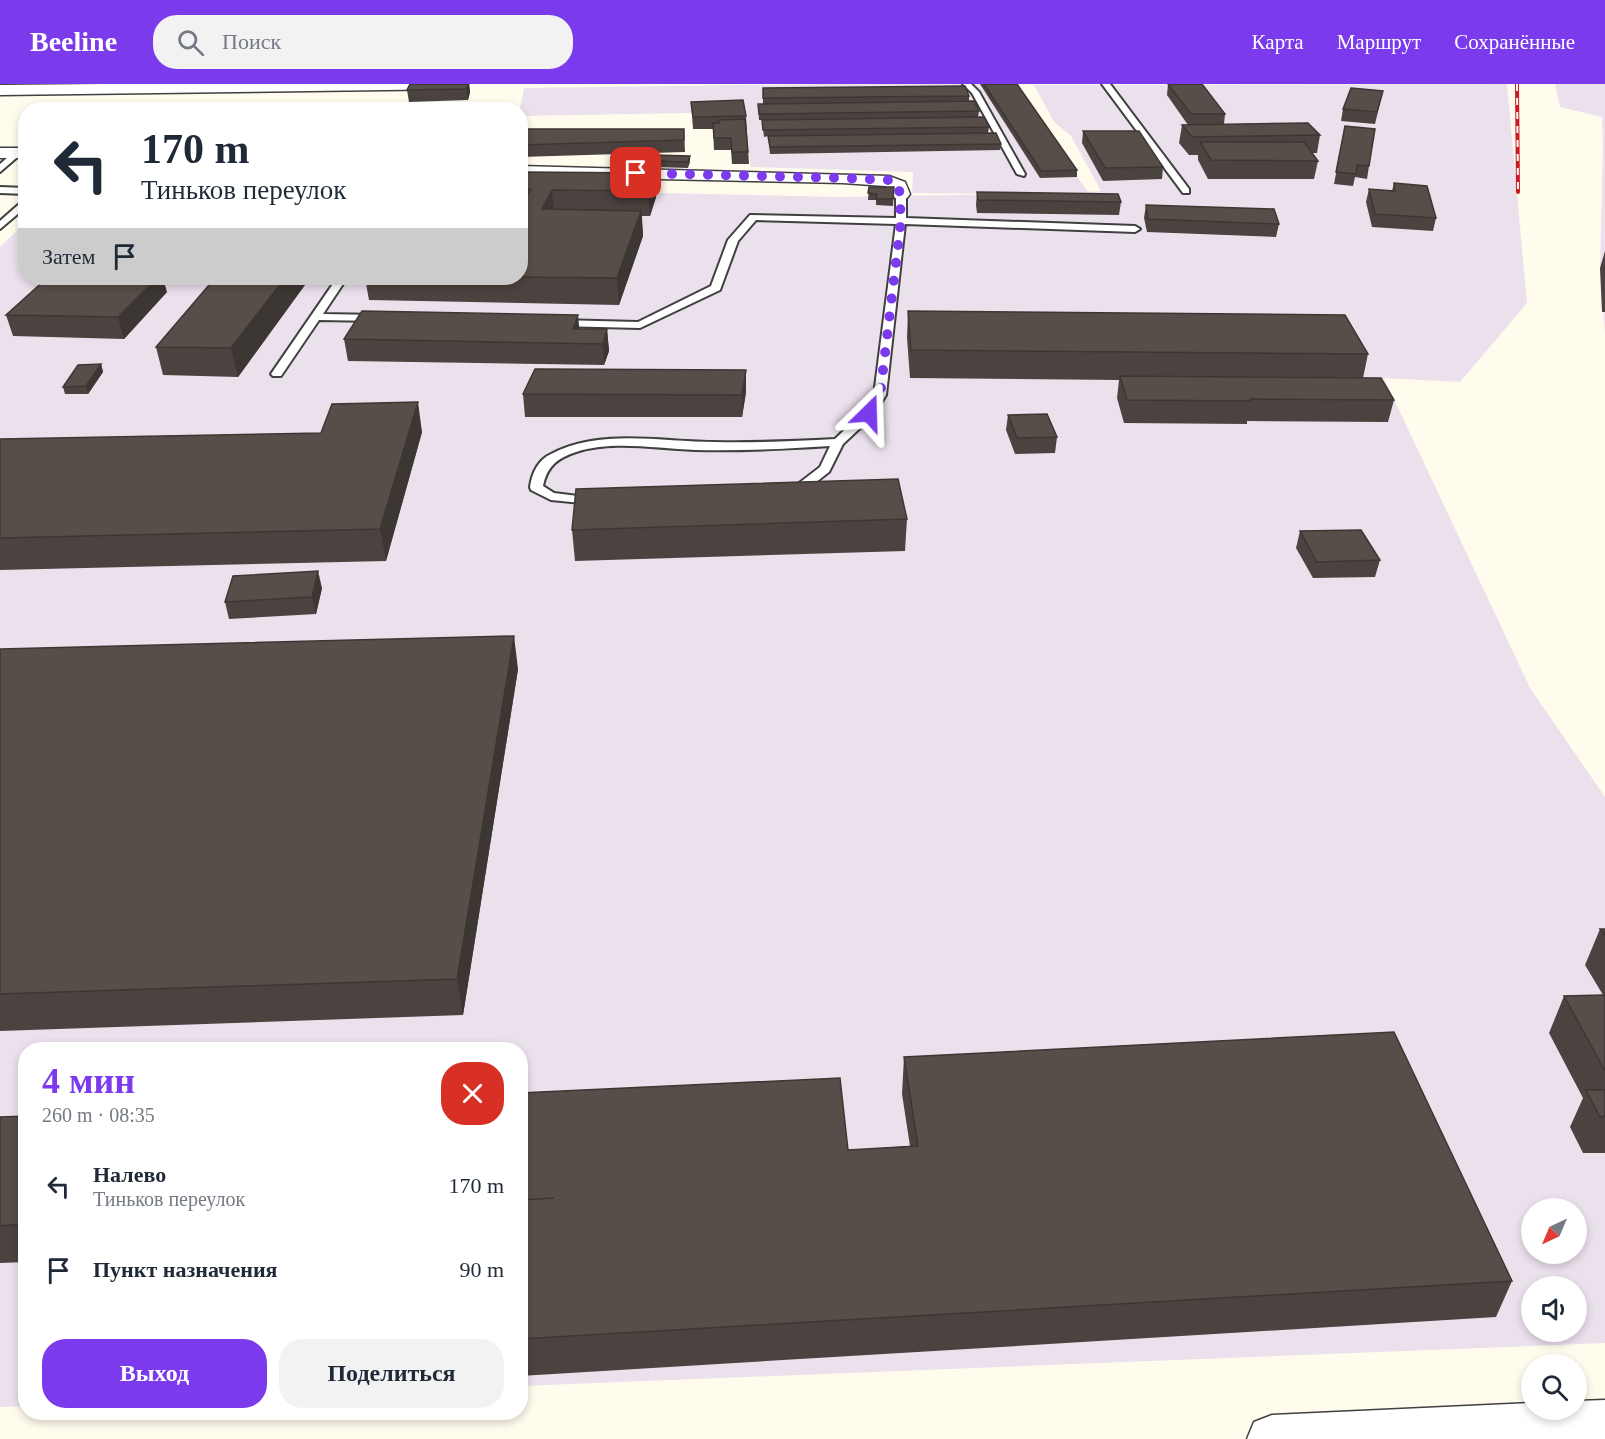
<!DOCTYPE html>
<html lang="ru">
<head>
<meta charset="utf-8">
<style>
	:root { --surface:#fff; --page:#f2f2f3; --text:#1f2937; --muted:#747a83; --accent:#7c3aed }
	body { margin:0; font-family:"Times New Roman",serif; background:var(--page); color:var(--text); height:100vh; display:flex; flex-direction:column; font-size:22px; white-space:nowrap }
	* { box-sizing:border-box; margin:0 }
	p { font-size:20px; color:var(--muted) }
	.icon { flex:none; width:33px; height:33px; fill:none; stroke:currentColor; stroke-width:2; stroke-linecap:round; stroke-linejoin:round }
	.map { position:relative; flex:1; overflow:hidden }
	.drawer { position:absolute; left:18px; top:958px; width:510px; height:378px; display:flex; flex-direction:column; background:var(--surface); border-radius:24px; box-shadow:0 3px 9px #0003 }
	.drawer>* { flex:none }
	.guide { position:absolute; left:18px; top:18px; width:510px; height:183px; border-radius:24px; box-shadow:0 3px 9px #0003; background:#fff; color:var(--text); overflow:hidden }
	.needle { width:39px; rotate:224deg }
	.buttons { position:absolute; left:1521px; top:1114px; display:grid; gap:12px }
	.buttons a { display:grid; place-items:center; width:66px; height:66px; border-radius:50%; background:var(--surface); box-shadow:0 3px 9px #0003; font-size:30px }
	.pin { position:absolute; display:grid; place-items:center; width:51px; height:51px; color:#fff; margin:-26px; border-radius:12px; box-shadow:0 3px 9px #0006 }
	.me { position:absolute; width:66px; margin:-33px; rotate:22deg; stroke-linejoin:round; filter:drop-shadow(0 0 4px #0008) }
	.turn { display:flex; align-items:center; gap:21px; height:126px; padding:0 24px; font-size:27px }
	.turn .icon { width:78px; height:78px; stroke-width:2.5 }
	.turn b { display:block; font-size:42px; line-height:51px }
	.then { display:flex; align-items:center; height:57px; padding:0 24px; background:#0003; gap:12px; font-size:22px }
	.round { display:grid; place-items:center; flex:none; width:63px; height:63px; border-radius:24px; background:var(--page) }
	.headline { display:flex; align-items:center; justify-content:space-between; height:102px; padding:0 24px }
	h1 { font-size:36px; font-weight:700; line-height:45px; color:var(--accent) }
	.button { display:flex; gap:12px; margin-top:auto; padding:12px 24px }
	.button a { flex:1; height:69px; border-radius:24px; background:var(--accent); color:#fff; font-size:24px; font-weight:700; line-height:69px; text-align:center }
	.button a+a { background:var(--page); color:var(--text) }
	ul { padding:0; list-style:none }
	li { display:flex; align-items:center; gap:18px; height:84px; padding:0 24px }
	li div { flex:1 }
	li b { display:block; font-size:22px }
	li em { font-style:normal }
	header { display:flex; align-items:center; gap:36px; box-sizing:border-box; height:84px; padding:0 30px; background:var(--accent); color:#fff }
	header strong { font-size:28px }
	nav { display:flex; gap:33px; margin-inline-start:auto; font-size:21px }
	.search { width:420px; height:54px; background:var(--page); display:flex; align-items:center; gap:15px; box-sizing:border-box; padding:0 21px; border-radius:24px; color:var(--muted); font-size:22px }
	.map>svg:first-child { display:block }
</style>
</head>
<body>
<header>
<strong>Beeline</strong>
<div class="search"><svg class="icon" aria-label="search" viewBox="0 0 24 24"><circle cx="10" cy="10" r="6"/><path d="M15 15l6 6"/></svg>Поиск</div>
<nav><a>Карта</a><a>Маршрут</a><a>Сохранённые</a></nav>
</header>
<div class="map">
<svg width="1605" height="1355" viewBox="0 0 1605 1355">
	<rect width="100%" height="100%" fill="#fffbed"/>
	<!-- industrial -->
	<g fill="#ebe1ed" fill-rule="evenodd">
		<path d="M830 0H1012L1088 108 1101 107 1071 52 1054 38 1034 1 1507 0 1527 219 1460 298 1384 294 1530 604 1605 713V1259L521 1302 520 966H26L25 1322 0 1323V163L25 139 26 194H520L521 106 839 113 1014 110 912 109 913 88 751 83 743 28 521 32 520 25 524 4ZM1532 1125H1576V1170H1532ZM1532 1203H1576V1248H1532Z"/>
		<polygon points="1555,0 1605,0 1605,249 1600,184 1603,61 1602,33 1560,23"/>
	</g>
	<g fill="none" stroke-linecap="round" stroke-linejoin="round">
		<!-- service casing -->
		<g stroke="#404040" stroke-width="4">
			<g id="service">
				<polygon points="963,0 971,0 979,8 1025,90 1024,92 1017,90 972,9"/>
				<polygon points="1102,0 1110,0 1189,105 1189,109 1183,109"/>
				<polygon points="15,67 22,69 0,88 0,80"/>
				<polygon points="0,103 26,104 26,110 0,109"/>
				<path d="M901 107 906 110V134L1135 142 1140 145 1135 148 905 140 886 311 873 332 843 360 829 388 797 413H787L785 410 820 383 830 362C785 365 741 367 696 366 657 365 614 356 576 368 558 374 547 382 543 402L554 409 602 415 604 418 602 421 551 416 531 406 530 403C532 389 538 376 551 370 600 344 663 358 715 358 755 359 795 357 835 355L864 327 874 311 896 140 756 136 738 157 720 206 640 244 558 242 553 239 558 236 638 238 711 202 728 156 750 131 896 134V110Z"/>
				<polygon points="26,114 26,123 0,145 0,137"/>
				<polygon points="337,194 347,194 323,230 379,231 384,234 379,237 319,236 281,292 273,292 271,290"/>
			</g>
		</g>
		<!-- minor casing -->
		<g stroke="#404040" stroke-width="3">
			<g id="minor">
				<polygon points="102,0 468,0 460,5 0,11 0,1"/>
				<rect x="0" y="64" width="26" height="10"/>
				<polygon points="520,82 889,92 905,98 910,110 907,114 895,114 891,105 885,102 843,99 520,92"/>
				<polygon points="1605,1316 1605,1355 1247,1355 1254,1338 1272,1331 1532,1319 1532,1326 1576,1326 1576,1317"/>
			</g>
		</g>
		<!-- service -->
		<use href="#service" fill="#fff" fill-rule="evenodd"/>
		<!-- minor -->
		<use href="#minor" fill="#fff" fill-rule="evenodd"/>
		<!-- rail casing -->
		<g stroke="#c91924" stroke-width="4">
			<polyline id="rail" points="1517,0 1518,108"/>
		</g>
		<!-- rail -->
		<use href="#rail" stroke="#fff" stroke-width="2" stroke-dasharray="7" stroke-linecap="butt"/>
	</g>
	<!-- wall -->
	<g fill="#4b433f">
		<polygon points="469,0 470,8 468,16 409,18 407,6"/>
		<polygon points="980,0 1017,0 1077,86 1077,93 1040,94"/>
		<polygon points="1168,0 1225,30 1224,40 1320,51 1317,69 1312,69 1318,77 1314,95 1208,95 1198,76 1198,71 1189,71 1179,59 1182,41 1188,41 1167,11"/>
		<polygon points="763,4 969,12 969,17 979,27 978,33 989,43 988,49 1001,60 1000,66 770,70 768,52 764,53 762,36 759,36 758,20 763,20"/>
		<polygon points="1383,7 1375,40 1341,37 1343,25"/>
		<polygon points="691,18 746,32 749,80 732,80 731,66 714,66 713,45 693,45"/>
		<polygon points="1345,42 1369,82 1367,95 1355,93 1353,102 1334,100"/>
		<polygon points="520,45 684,45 685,68 520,73"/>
		<polygon points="1083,47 1163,83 1162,95 1103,97 1082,59"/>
		<polygon points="690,72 690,78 688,84 651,83 651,77"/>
		<polygon points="520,88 655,89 656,113 650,132 642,132 643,152 619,221 369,216 365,194 520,194"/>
		<polygon points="1394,99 1436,134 1433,147 1372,143 1366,118 1369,105 1392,107"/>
		<polygon points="869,103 894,103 893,122 876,121 876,116 868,116"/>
		<polygon points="977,108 1121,118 1119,131 977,129 976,121"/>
		<polygon points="1146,121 1279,140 1276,153 1147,148 1144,134"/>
		<polygon points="1605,167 1605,228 1602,228 1600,184"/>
		<polygon points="215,194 310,194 238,293 163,291 156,263"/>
		<polygon points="167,208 124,255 13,252 6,231"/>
		<polygon points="908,227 1368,270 1363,294 1394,316 1388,338 1247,337 1247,340 1124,339 1117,314 1119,296 910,294 907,254"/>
		<polygon points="579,245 607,245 609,267 604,281 348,277 344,255"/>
		<polygon points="101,280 103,288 88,310 65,310 63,303"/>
		<polygon points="746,286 746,308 742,333 525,333 523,310"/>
		<polygon points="1008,331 1057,353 1055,369 1015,370 1006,346"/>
		<polygon points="422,348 386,477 0,486 0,355"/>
		<polygon points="907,435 905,467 575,477 572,446"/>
		<polygon points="1300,447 1380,476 1375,493 1313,494 1296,464"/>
		<polygon points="322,504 316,530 229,535 225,518"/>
		<polygon points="0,565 518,585 463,931 0,947"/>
		<polygon points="1600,845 1605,845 1605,1069 1583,1069 1570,1043 1583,1014 1549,949 1564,912 1603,911 1585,881"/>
		<polygon points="904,973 1512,1197 1496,1233 520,1292 520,1009 848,1066 910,1062 902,1010"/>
		<polygon points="26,1032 26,1178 0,1179 0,1033"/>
	</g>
	<!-- shaded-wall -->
	<g fill="#3d3733">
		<polygon points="468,0 469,0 470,8 468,16 466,5"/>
		<polygon points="655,89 656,113 650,132 648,107"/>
		<polygon points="552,106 554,130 542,125"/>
		<polygon points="641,127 643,152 619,221 617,194"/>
		<polygon points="157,194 163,194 167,208 124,255 118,233"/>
		<polygon points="285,194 310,194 238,293 231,264"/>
		<polygon points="578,231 580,252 573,245"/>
		<polygon points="607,245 609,267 604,281 603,260"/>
		<polygon points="101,280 103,288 88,310 86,302"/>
		<polygon points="746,286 746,308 742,333 742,311"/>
		<polygon points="418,318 422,348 386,477 380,445"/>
		<polygon points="318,487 322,504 316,530 312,513"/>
		<polygon points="514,552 518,585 463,931 457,895"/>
	</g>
	<!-- building -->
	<g fill="#574e49" stroke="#3d3733" stroke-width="1.5">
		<polygon points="410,0 468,0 466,5 407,6"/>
		<polygon points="984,0 1017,0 1077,86 1041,87"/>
		<polygon points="1168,0 1202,0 1225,30 1191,30"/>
		<polygon points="965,2 969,12 763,14 763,4"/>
		<polygon points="1351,4 1383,7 1377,28 1343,25"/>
		<polygon points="743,16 746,32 693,33 691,18"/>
		<polygon points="974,17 979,27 759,30 758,20"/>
		<polygon points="984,33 989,43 763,46 762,36"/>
		<polygon points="745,35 748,68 732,68 731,54 714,54 713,39 719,39 719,36"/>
		<polygon points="1308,39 1320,51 1192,53 1182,41"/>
		<polygon points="1345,42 1375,45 1369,82 1357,81 1356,90 1336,88"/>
		<polygon points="520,45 684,45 684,56 520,61"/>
		<polygon points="1083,47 1139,47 1163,83 1105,84"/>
		<polygon points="996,49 1001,60 770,63 768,52"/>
		<polygon points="1200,58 1304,58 1318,77 1211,76"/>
		<polygon points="653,71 690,72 688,78 651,77"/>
		<polygon points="520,88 655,89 648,107 552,106 542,125 641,127 617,194 520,193 520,125 531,105 520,105"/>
		<polygon points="1394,99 1427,102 1436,134 1375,130 1369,105 1395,107"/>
		<polygon points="869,103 894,103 893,115 876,115 877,110 868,109"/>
		<polygon points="977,108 1118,110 1121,118 978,116"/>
		<polygon points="1146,121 1274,125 1279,140 1148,135"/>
		<polygon points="47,194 157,194 118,233 6,231"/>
		<polygon points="215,194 285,194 231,264 156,263"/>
		<polygon points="362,227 578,231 573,245 607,245 603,260 344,255"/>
		<polygon points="908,227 1345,231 1368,270 911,266"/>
		<polygon points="101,280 86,302 63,303 78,281"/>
		<polygon points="535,285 746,286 742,311 523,310"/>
		<polygon points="1120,292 1381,294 1394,316 1250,315 1251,317 1127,316"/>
		<polygon points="418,318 380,445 0,454 0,355 321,349 332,320"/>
		<polygon points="1047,330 1057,353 1017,354 1008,331"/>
		<polygon points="898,395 907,435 572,446 576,405"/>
		<polygon points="1361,446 1380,476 1317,478 1300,447"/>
		<polygon points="318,487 312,513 225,518 233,492"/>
		<polygon points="514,552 457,895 0,910 0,565"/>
		<polygon points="1600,845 1605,845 1605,852"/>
		<polygon points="1605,911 1605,987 1564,912"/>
		<polygon points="1394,948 1512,1197 520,1255 520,1116 554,1114 520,1116 520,1009 840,994 848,1066 918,1062 904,973"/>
		<polygon points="1586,1006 1605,1006 1605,1032 1600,1033"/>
		<polygon points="26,1032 26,1140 0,1142 0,1033"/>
	</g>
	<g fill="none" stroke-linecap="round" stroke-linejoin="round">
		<!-- route -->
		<polyline stroke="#7c3aed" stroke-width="10" stroke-dasharray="0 18" points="636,89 843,94 889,96 899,102 901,137 880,311 869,329"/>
	</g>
</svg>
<div class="buttons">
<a><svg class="needle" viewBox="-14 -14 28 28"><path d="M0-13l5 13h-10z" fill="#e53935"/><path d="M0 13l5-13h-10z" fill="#747a83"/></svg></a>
<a><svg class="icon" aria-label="sound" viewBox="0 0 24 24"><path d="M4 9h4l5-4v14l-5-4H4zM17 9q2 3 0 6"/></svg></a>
<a><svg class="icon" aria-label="search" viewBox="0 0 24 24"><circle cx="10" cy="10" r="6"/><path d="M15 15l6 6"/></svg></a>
</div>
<div class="pin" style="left:636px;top:89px;background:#d93025"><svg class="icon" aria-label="arrive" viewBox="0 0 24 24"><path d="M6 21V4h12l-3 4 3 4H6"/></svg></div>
<svg class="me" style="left:869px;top:329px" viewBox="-20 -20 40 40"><path d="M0-17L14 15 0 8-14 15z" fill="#7c3aed" stroke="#fff" stroke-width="4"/></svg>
<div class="guide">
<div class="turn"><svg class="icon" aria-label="left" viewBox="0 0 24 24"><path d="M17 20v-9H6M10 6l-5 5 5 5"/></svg><div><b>170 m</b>Тиньков переулок</div></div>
<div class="then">Затем<svg class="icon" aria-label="arrive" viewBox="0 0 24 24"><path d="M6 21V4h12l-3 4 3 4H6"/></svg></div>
</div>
<section class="drawer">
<div class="headline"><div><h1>4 мин</h1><p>260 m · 08:35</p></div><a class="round" style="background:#d93025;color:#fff"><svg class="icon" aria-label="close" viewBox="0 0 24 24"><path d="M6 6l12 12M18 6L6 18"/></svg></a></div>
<ul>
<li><svg class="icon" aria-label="left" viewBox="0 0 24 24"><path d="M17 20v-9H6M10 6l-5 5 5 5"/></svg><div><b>Налево</b><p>Тиньков переулок</p></div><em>170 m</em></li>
<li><svg class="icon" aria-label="arrive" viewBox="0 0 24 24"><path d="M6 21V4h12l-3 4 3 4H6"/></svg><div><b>Пункт назначения</b></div><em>90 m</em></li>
</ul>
<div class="button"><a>Выход</a><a>Поделиться</a></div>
</section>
</div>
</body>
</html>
